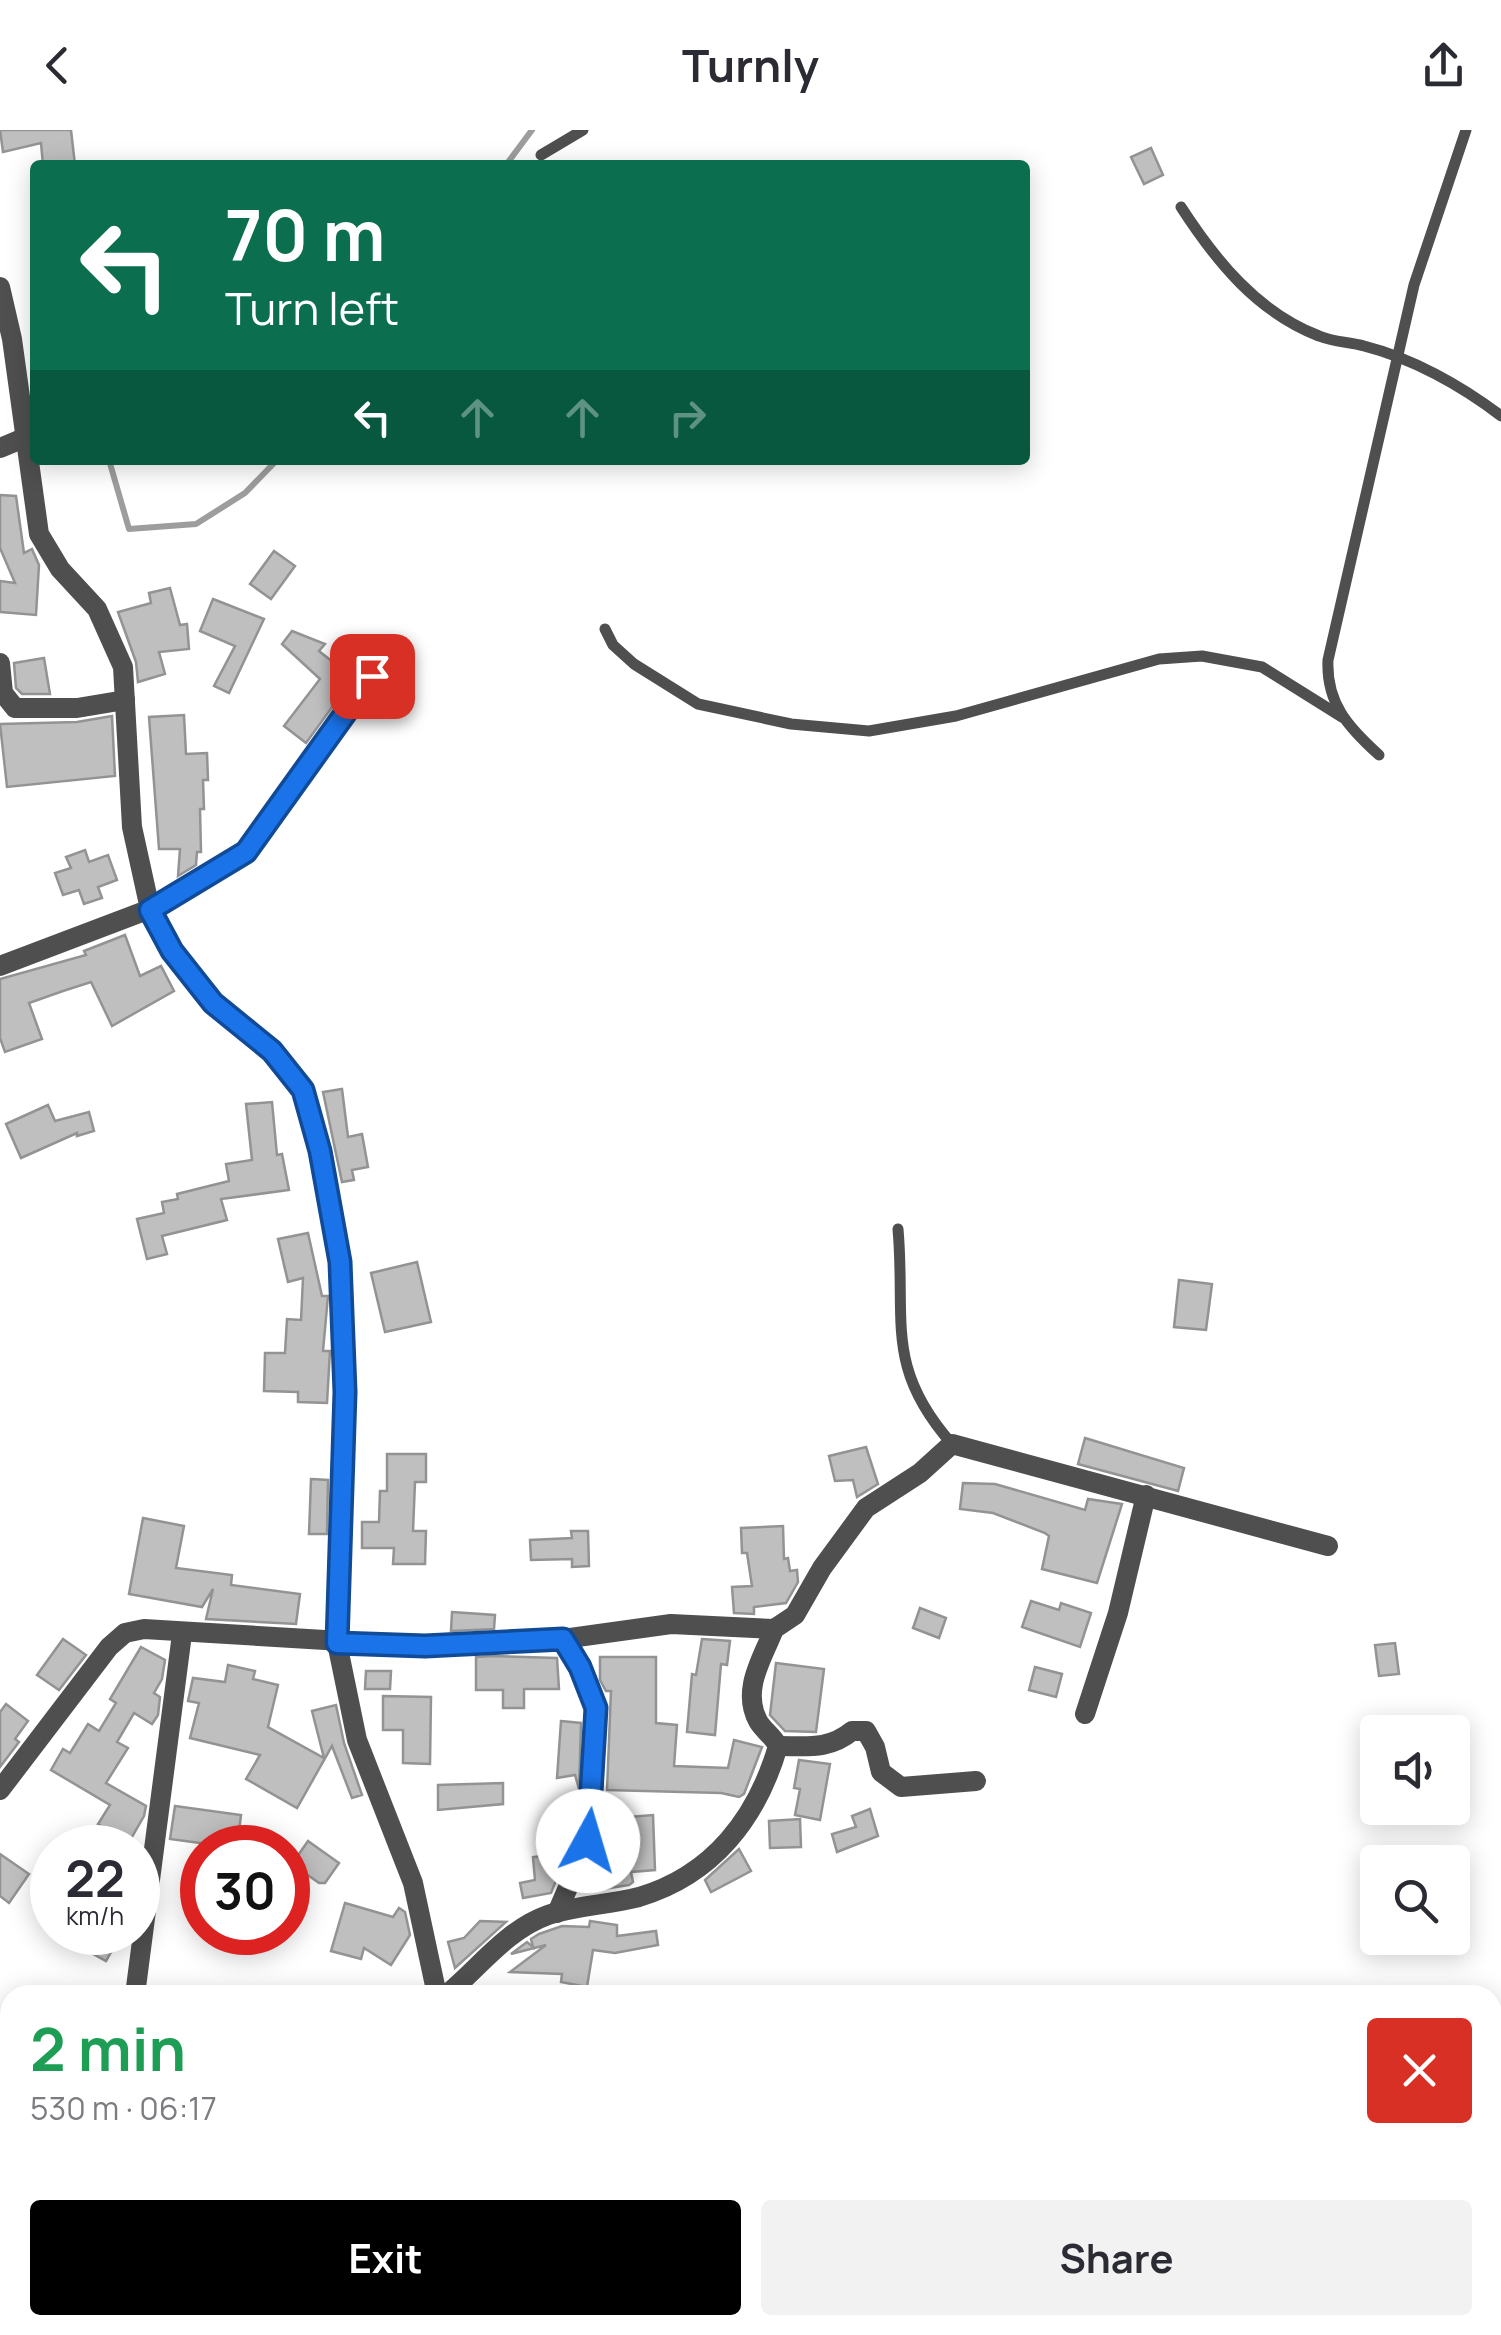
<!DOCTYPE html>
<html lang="en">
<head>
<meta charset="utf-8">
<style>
	:root { --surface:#fff; --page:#f2f2f3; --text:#2b2b33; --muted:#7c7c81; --accent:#000 }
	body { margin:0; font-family:Manrope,sans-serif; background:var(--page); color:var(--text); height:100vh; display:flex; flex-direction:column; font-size:38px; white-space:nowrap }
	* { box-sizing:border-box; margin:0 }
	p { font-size:32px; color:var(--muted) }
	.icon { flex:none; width:55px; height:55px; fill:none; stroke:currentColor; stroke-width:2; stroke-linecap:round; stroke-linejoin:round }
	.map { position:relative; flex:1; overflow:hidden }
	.side { position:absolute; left:0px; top:1855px; width:1502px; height:350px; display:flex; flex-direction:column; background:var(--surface); border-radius:30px 30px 0 0; box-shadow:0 5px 25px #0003 }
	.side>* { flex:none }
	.top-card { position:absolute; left:30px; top:30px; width:1000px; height:305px; border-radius:10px; box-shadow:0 5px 25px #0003; background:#0b6e4f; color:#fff; overflow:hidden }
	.controls { position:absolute; left:1360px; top:1585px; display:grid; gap:20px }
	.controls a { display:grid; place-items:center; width:110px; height:110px; border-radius:10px; background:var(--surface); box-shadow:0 5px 25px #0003; font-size:50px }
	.speed { position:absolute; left:30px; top:1695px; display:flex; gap:20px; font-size:50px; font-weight:700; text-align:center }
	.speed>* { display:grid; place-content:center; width:130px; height:130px; border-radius:50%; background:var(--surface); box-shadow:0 5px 25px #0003; line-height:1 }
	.speed small { font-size:25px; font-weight:400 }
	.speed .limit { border:15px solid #d22; background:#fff; color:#111 }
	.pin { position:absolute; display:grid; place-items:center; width:85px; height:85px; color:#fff; margin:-42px; border-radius:20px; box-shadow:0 5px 15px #0006 }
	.me { position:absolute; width:110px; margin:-55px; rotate:6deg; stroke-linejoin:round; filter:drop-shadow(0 0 8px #0008) }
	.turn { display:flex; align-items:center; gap:35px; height:210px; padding:0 30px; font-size:45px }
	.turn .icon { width:130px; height:130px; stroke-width:2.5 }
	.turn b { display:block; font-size:70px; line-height:85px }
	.lanes { display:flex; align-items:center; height:95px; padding:0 30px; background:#0003; justify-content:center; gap:50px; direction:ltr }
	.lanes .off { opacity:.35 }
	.round { display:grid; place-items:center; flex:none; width:105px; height:105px; border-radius:10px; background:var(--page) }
	.head { display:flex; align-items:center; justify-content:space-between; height:170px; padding:0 30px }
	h1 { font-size:60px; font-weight:700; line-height:75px; color:#1e9e55 }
	.cta { display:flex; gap:20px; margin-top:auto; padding:20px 30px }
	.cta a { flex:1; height:115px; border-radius:10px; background:var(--accent); color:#fff; font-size:40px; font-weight:700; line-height:115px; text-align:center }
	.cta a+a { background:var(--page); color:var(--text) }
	header { display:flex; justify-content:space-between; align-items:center; height:130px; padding:0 30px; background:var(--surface); font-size:45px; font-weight:700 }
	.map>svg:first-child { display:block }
</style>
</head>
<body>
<header><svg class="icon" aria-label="back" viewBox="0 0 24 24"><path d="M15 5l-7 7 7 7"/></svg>Turnly<svg class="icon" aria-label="share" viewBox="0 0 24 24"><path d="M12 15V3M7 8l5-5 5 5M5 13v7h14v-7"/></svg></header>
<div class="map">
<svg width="1501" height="2205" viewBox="0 0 1501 2205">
	<rect width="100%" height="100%" fill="#fff"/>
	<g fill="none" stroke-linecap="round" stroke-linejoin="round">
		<!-- stream -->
		<g stroke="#9d9d9d" stroke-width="6">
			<polyline points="506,35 532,0"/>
			<polyline points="109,330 129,399 196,394 245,363 277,330"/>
		</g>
	</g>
	<!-- building -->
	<g fill="#bfbfbf" stroke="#939393" stroke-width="2.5">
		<polygon points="0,0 71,0 75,35 43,35 41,13 3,22"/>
		<polygon points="1151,18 1163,45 1144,54 1131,27"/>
		<polygon points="0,365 16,366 24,423 32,419 39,435 36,485 0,482 0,451 15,453 0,418"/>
		<polygon points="274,421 295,436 271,469 250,454"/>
		<polygon points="170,458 180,495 187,494 189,519 159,522 165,544 138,552 136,532 118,482 151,473 149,463"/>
		<polygon points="213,469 264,489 229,563 214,556 235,516 200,501"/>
		<polygon points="292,501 325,514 319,521 348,544 332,565 338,569 306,613 284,596 320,549 282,514"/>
		<polygon points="44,528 50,564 22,564 16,558 14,533"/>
		<polygon points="184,585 186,624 207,623 208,650 203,650 204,679 200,679 201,722 197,722 196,735 178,746 180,719 159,719 149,587"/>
		<polygon points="112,586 115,646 7,657 0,594 77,592"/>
		<polygon points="85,720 89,732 108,725 117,750 98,757 102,768 84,774 79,760 63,765 55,743 71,738 66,727"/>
		<polygon points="125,805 140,846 161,836 174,861 112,896 91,852 63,861 29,873 42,909 5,922 0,908 0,849 86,825 84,821"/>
		<polygon points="342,959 348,1007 362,1004 368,1037 352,1040 354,1050 342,1052 323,962"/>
		<polygon points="272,972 277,1025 282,1024 289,1060 221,1069 227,1090 162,1106 167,1124 147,1129 137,1089 164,1083 162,1072 178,1069 177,1064 229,1051 226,1034 252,1030 246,974"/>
		<polygon points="48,975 55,991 89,982 94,1001 77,1006 77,1003 21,1028 6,994"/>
		<polygon points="308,1103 322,1166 328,1166 323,1221 330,1221 327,1273 298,1272 298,1262 264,1261 265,1223 285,1223 287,1189 301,1190 303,1148 288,1152 278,1109"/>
		<polygon points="417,1132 431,1192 385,1202 371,1143"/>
		<polygon points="1179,1150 1212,1154 1206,1200 1174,1197"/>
		<polygon points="1085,1308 1184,1338 1178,1361 1078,1334"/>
		<polygon points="866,1317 878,1354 857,1367 853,1350 835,1351 829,1326"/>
		<polygon points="387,1324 426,1324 426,1352 415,1352 413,1401 426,1401 425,1434 393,1434 394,1418 362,1418 362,1392 379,1392 380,1361 387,1361"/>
		<polygon points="311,1349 328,1350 327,1404 309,1404"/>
		<polygon points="963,1353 995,1354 1085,1380 1088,1369 1122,1374 1097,1453 1042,1439 1049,1406 1045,1403 993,1383 960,1379"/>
		<polygon points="143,1388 184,1396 176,1438 232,1445 231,1455 300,1464 296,1494 206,1489 213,1459 202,1477 129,1464"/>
		<polygon points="783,1396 784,1429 788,1428 790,1441 797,1440 798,1452 786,1473 754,1477 754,1484 734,1483 732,1457 752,1456 747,1423 742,1423 741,1398"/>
		<polygon points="571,1401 588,1401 589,1436 572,1437 572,1429 531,1430 530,1410 572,1408"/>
		<polygon points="1031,1471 1059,1480 1061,1473 1091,1483 1080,1517 1022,1497"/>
		<polygon points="920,1478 946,1488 939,1508 913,1498"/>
		<polygon points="452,1482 495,1485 494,1499 451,1501"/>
		<polygon points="63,1509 86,1525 59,1560 37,1545"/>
		<polygon points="702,1509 730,1511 727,1535 721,1534 715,1605 687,1602 692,1544 696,1545"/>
		<polygon points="1395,1513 1399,1544 1379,1546 1375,1515"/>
		<polygon points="141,1517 165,1530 162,1549 154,1563 160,1567 158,1585 152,1594 134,1583 117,1612 128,1618 106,1653 146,1676 144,1686 129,1712 98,1694 110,1675 51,1640 63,1619 70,1623 88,1594 99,1601 116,1573 110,1569"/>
		<polygon points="492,1526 557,1528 559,1559 524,1559 524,1578 503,1578 503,1560 476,1560 476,1527"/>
		<polygon points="600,1527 656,1527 656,1593 677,1595 674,1636 728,1638 734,1610 762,1617 744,1664 739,1667 721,1663 607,1660 611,1561 606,1561 600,1550"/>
		<polygon points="776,1533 824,1539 816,1602 785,1601 770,1585"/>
		<polygon points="228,1535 255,1541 253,1549 278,1555 268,1597 324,1628 312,1581 336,1575 344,1613 362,1665 352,1668 332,1616 297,1678 246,1649 260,1625 190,1608 199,1573 188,1571 193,1548 225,1552"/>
		<polygon points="1035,1537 1062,1544 1056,1567 1029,1560"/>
		<polygon points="366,1541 391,1541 390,1559 365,1559"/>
		<polygon points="383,1566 431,1567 430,1634 403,1633 403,1600 383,1600"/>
		<polygon points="6,1574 28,1591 15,1609 19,1612 0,1637 0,1582"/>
		<polygon points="561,1591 581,1593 579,1659 575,1645 557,1648"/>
		<polygon points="799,1630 830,1634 820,1690 795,1685 800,1659 794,1658"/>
		<polygon points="503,1653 503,1674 438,1680 438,1655"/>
		<polygon points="175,1676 241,1685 237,1718 170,1709"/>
		<polygon points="870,1679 878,1706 837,1722 832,1704 856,1697 852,1686"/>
		<polygon points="653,1685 655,1740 631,1742 633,1752 629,1755 602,1759 598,1741 608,1738 606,1713 602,1712 604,1689"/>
		<polygon points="800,1689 801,1717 770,1718 769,1691"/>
		<polygon points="308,1711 339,1733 325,1753 319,1753 292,1734"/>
		<polygon points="739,1719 751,1741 711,1762 705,1750"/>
		<polygon points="567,1723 551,1763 523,1768 520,1753 535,1750 533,1727"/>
		<polygon points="0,1724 29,1744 9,1773 0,1766"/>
		<polygon points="345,1773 393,1787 399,1778 405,1782 410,1805 391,1835 364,1818 361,1829 331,1821"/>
		<polygon points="480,1791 506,1792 455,1838 448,1812 464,1808"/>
		<polygon points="590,1791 617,1795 617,1806 656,1801 658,1815 615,1823 593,1820 587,1857 561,1852 562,1844 510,1842 546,1815 511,1824 527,1812 533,1817 531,1809 539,1804 562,1796 589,1797"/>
		<polygon points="82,1802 108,1802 119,1808 106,1831 75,1814"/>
	</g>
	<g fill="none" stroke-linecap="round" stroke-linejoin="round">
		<!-- lane -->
		<g stroke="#4f4f4f" stroke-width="11">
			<polyline points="541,25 583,0"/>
			<path d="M1181 77C1216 131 1257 182 1319 206 1333 212 1350 212 1364 216 1412 228 1462 256 1501 286"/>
			<polyline points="605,499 613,515 634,534 698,574 791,594 869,601 956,586 1159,529 1202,526 1262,537 1342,587"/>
			<path d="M1379 625C1348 597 1326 573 1328 530L1414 155 1466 0"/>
			<path d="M898 1099C906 1191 884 1237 952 1314"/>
		</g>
		<!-- street -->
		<g stroke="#4f4f4f" stroke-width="20">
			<polyline points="0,157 12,209 39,404 60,439 97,479 123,537 132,697 150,779 172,821 213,873 272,921 303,960 320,1021 340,1132 345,1262 337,1513 357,1610 413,1753 437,1865"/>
			<polyline points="0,318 24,308"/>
			<polyline points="0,533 3,563 15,578 77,578 125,570"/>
			<polyline points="0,836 150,779 246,722 393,515"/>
			<polyline points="1085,1584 1118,1483 1146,1365"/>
			<path d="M778 1616C807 1616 829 1620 852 1601H866L875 1617 881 1642 901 1657 976 1651"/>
			<polyline points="0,1660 109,1517 125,1503 144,1499 425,1516 563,1509 671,1494 774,1499 795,1485 822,1438 866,1378 920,1343 952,1314 1328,1416"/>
			<polyline points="557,1783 588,1711 594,1651 595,1570 563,1509"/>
			<polyline points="135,1865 182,1504"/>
			<path d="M446 1865C479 1838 506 1800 548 1785 577 1775 609 1775 639 1767 713 1745 757 1688 778 1616 773 1606 763 1600 758 1591 741 1559 763 1528 774 1499"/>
			<polyline points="566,2195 572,2205"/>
			<polyline points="694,2195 694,2205"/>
			<polyline points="49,2205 50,2195"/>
		</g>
	</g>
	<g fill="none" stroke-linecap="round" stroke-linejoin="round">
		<!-- route casing -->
		<g stroke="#114b97" stroke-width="25">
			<polyline id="route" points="372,546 246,722 150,780 172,821 213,873 272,921 303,960 320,1021 340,1132 345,1262 337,1513 425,1516 563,1509 580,1537 596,1578 588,1711"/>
		</g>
		<!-- route -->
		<use href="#route" stroke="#1a73e8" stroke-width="18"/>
	</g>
</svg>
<div class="controls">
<a><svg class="icon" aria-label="sound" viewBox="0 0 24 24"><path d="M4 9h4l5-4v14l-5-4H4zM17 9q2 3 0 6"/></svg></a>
<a><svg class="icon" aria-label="search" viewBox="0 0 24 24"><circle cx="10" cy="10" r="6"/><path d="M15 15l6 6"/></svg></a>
</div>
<div class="speed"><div>22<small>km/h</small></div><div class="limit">30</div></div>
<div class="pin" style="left:372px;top:546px;background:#d93025"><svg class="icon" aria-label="arrive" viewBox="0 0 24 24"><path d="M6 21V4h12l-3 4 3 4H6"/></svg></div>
<svg class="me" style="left:588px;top:1711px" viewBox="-20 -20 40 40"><circle r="19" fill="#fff"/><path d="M0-13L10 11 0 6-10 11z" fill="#1a73e8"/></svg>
<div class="top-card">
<div class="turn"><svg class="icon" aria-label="left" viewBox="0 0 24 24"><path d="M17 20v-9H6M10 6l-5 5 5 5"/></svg><div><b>70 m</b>Turn left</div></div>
<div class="lanes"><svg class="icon" aria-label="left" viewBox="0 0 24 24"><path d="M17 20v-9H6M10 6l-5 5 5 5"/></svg><svg class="icon off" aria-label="ahead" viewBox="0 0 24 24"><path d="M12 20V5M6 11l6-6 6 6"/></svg><svg class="icon off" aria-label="ahead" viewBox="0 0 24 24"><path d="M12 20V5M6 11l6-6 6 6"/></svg><svg class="icon off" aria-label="right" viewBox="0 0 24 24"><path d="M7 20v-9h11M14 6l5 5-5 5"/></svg></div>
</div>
<section class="side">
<div class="head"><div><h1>2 min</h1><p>530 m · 06:17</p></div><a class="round" style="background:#d93025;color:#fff"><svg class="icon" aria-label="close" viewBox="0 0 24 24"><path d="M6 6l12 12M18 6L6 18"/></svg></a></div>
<div class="cta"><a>Exit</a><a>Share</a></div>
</section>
</div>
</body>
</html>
